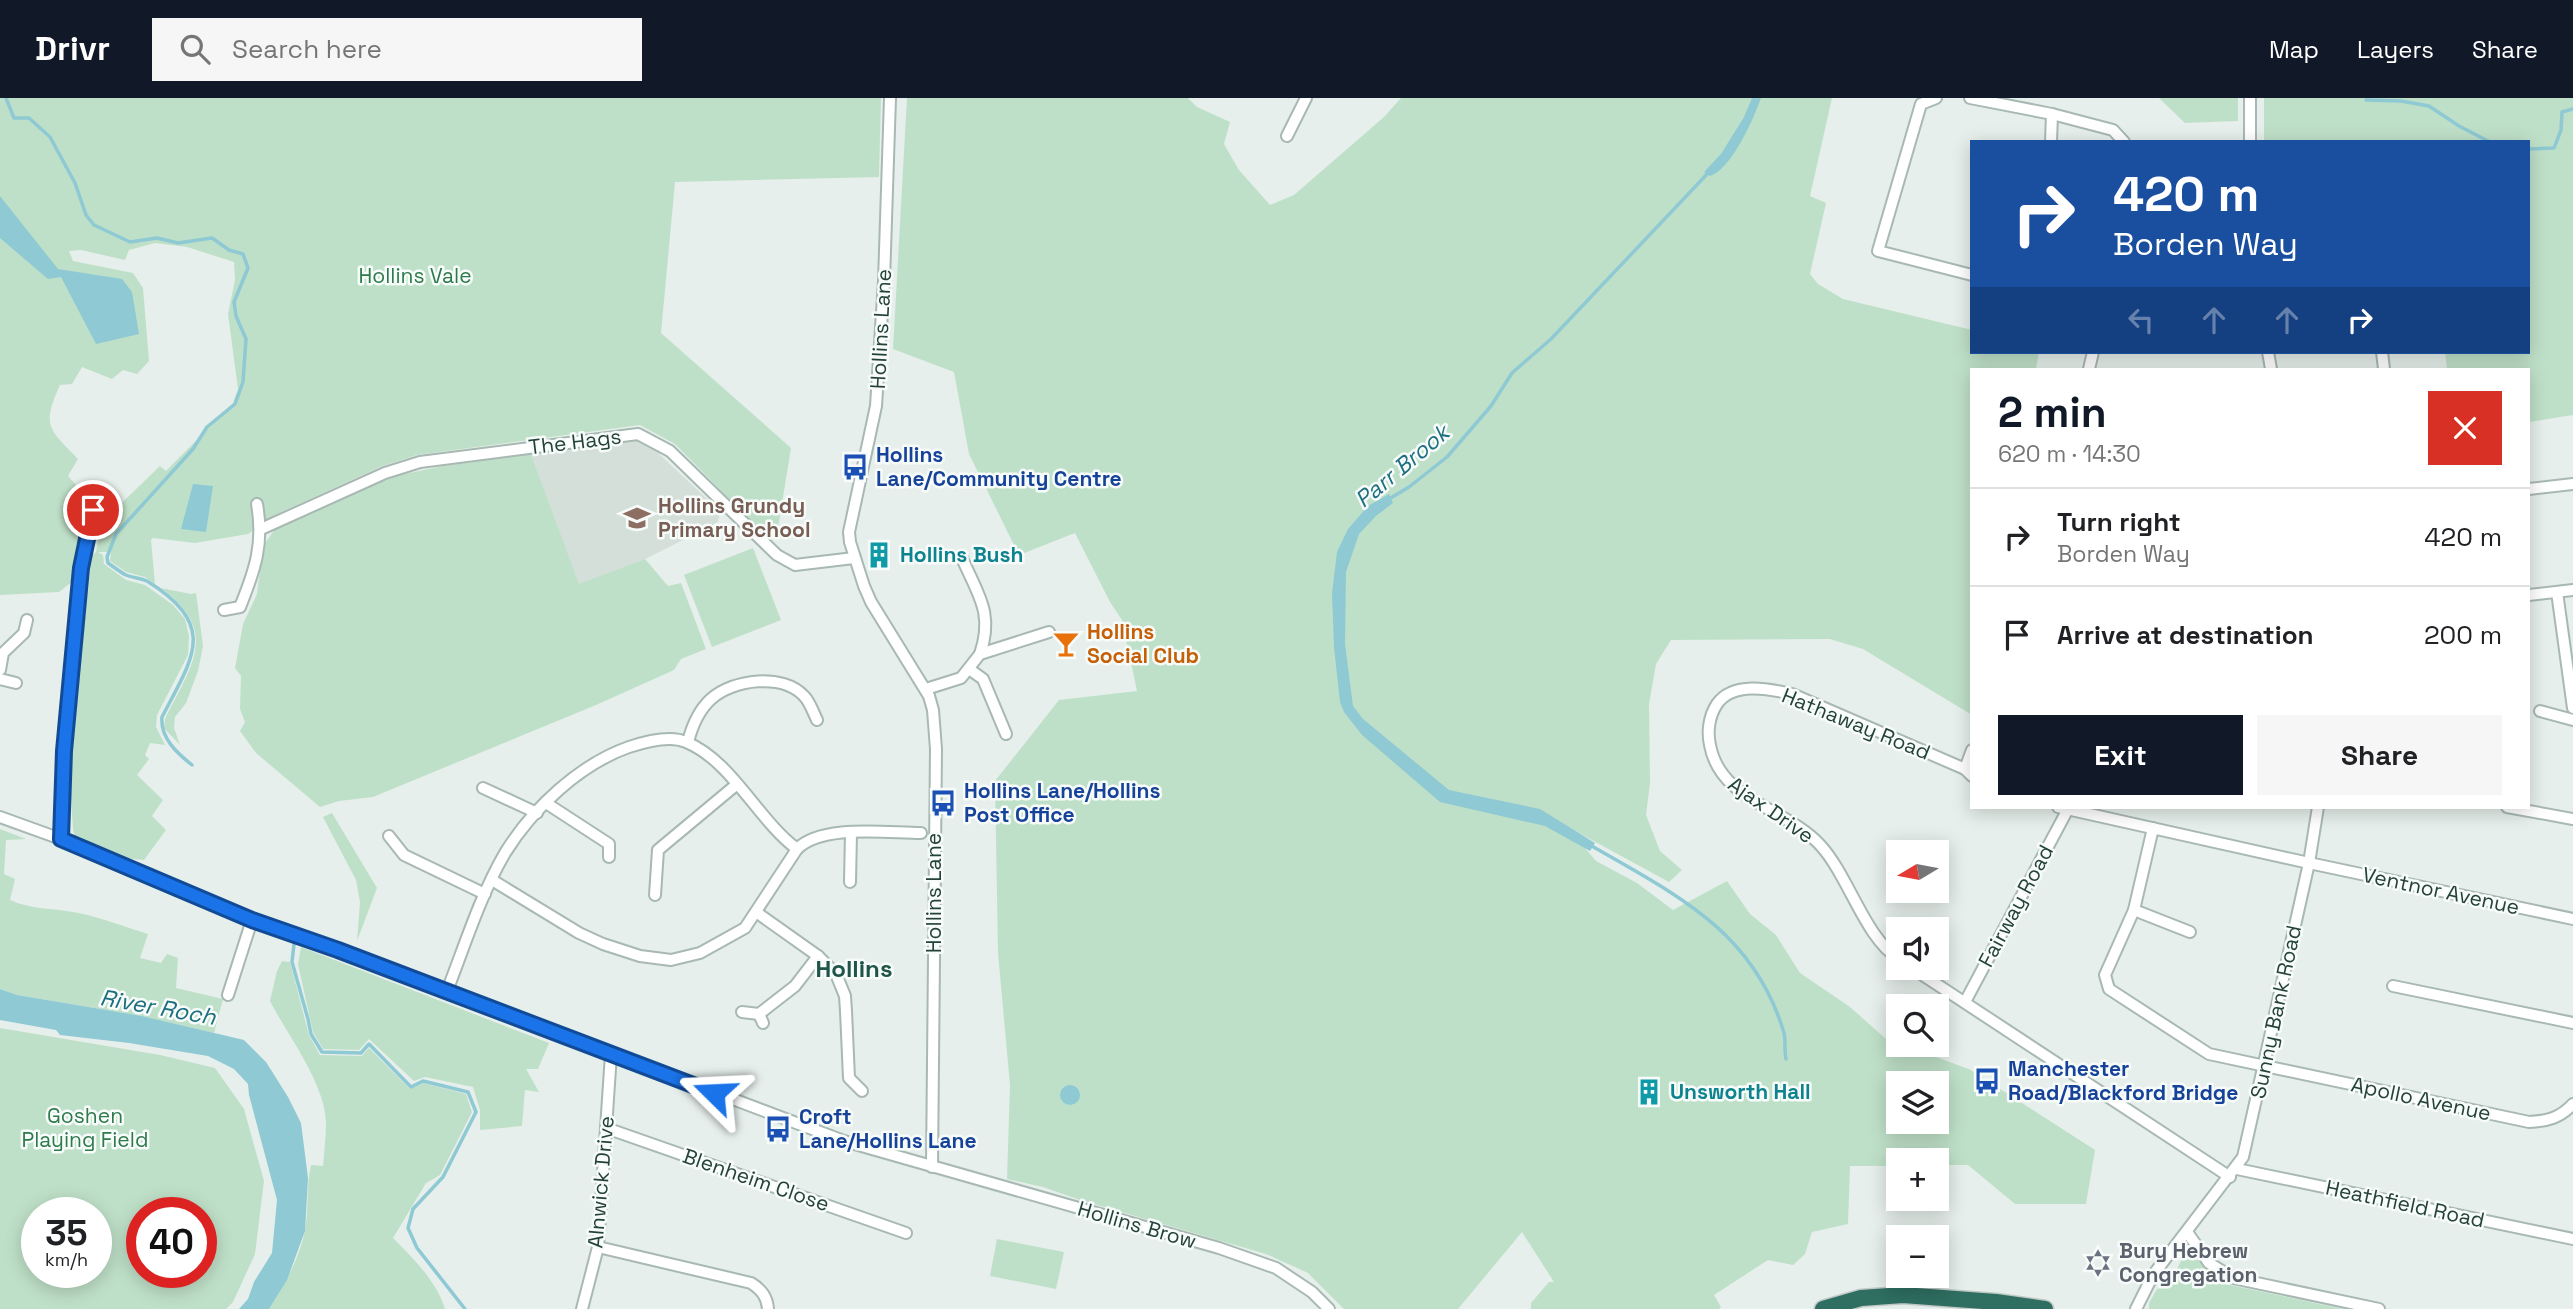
<!DOCTYPE html>
<html lang="en">
<head>
<meta charset="utf-8">
<style>
	:root { --surface:#fff; --page:#f6f6f6; --text:#202124; --muted:#757577; --line:#e0e0e0; --accent:#111827 }
	body { margin:0; font-family:"Space Grotesk",sans-serif; background:var(--page); color:var(--text); height:100vh; display:flex; flex-direction:column; font-size:26px; white-space:nowrap }
	* { box-sizing:border-box; margin:0 }
	p { font-size:23px; color:var(--muted) }
	.icon { flex:none; width:38px; height:38px; fill:none; stroke:currentColor; stroke-width:2; stroke-linecap:round; stroke-linejoin:round }
	.map { position:relative; flex:1; overflow:hidden }
	.sheet { position:absolute; left:1970px; top:270px; width:560px; height:441px; display:flex; flex-direction:column; background:var(--surface); border-radius:0px; box-shadow:0 4px 18px #0003 }
	.sheet>* { flex:none }
	.guide { position:absolute; left:1970px; top:42px; width:560px; height:214px; border-radius:0px; box-shadow:0 4px 18px #0003; background:#1a4fa0; color:#fff; overflow:hidden }
	.needle { width:46px; rotate:260deg }
	.controls { position:absolute; left:1886px; top:742px; display:grid; gap:14px }
	.controls a { display:grid; place-items:center; width:63px; height:63px; border-radius:0px; background:var(--surface); box-shadow:0 4px 18px #0003; font-size:35px }
	.speed { position:absolute; left:21px; top:1099px; display:flex; gap:14px; font-size:35px; font-weight:700; text-align:center }
	.speed>* { display:grid; place-content:center; width:91px; height:91px; border-radius:50%; background:var(--surface); box-shadow:0 4px 18px #0003; line-height:1 }
	.speed small { font-size:18px; font-weight:400 }
	.speed .limit { border:10px solid #d22; background:#fff; color:#111 }
	.pin { position:absolute; display:grid; place-items:center; width:60px; height:60px; color:#fff; margin:-30px; border:4px solid #fff; border-radius:50%; box-shadow:0 2px 7px #0007 }
	.me { position:absolute; width:77px; margin:-38px; rotate:291deg; stroke-linejoin:round; filter:drop-shadow(0 0 5px #0008) }
	.turn { display:flex; align-items:center; gap:24px; height:147px; padding:0 28px; font-size:32px }
	.turn .icon { width:91px; height:91px; stroke-width:2.5 }
	.turn b { display:block; font-size:49px; line-height:60px }
	.lanes { display:flex; align-items:center; height:66px; padding:0 28px; background:#0003; justify-content:center; gap:35px; direction:ltr }
	.lanes .off { opacity:.35 }
	.round { display:grid; place-items:center; flex:none; width:74px; height:74px; border-radius:0px; background:var(--page) }
	.headline { display:flex; align-items:center; justify-content:space-between; height:119px; padding:0 28px }
	h1 { font-size:42px; font-weight:800; line-height:52px; color:var(--accent) }
	.button { display:flex; gap:14px; margin-top:auto; padding:14px 28px }
	.button a { flex:1; height:80px; border-radius:0px; background:var(--accent); color:#fff; font-size:28px; font-weight:800; line-height:80px; text-align:center }
	.button a+a { background:var(--page); color:var(--text) }
	ul { padding:0; list-style:none }
	li { display:flex; align-items:center; gap:21px; height:98px; padding:0 28px; border-top:2px solid var(--line) }
	li div { flex:1 }
	li b { display:block; font-size:26px }
	li em { font-style:normal }
	header { display:flex; align-items:center; gap:42px; box-sizing:border-box; height:98px; padding:0 35px; background:var(--accent); color:#fff }
	header strong { font-size:33px }
	nav { display:flex; gap:38px; margin-inline-start:auto; font-size:24px }
	.search { width:490px; height:63px; background:var(--page); display:flex; align-items:center; gap:18px; box-sizing:border-box; padding:0 24px; border-radius:0px; color:var(--muted); font-size:26px }
	.map>svg:first-child { display:block }
</style>
</head>
<body>
<header>
<strong>Drivr</strong>
<div class="search"><svg class="icon" aria-label="search" viewBox="0 0 24 24"><circle cx="10" cy="10" r="6"/><path d="M15 15l6 6"/></svg>Search here</div>
<nav><a>Map</a><a>Layers</a><a>Share</a></nav>
</header>
<div class="map">
<svg width="2573" height="1211" viewBox="0 0 2573 1211">
	<rect width="100%" height="100%" fill="#e6efeb"/>
	<!-- built -->
	<polygon fill="#d4dfda" points="636,343 657,354 721,414 717,425 645,461 579,487 531,356"/>
	<!-- green -->
	<g fill="#bfe0c8" fill-rule="evenodd">
		<path d="M0 0H881L879 79 675 84 661 235 791 350 777 436 756 428 675 346 640 327 417 357 382 368 275 417 248 436 195 445 153 440 151 442 155 486 145 479 126 474 110 463 111 454H98L103 457 104 466 126 482 145 487 173 507 185 521 189 538 188 557 157 617 156 629 165 647 150 645 145 657 149 661 137 677 163 702 152 718 166 732 144 762 123 760 75 740 73 731 69 671 81 515 88 494 91 458 96 454 102 424 160 368 166 373 233 305 238 291 228 216 235 182 234 164 187 149 155 145 129 152 125 162 81 152 69 153 73 163 133 175 143 190 149 263 137 276 123 272 112 281 82 269 72 286 60 287C41 329 49 330 78 361L68 378 76 387 75 401 85 405 73 483 59 494 0 497Z"/>
		<path d="M907 0H1188L1197 9 1230 24 1224 46 1239 72 1270 107 1294 97 1384 19 1401 0H1832L1810 98 1826 105 1810 176 1818 186 1843 201 1972 232V254H2039L2036 271H1972V617L1863 551 1830 541 1671 542 1656 566 1649 606 1650 685 1646 717 1660 753 1682 772 1669 784 1566 728 1596 763 1637 785 1673 812 1727 783 1750 816 1776 837 1800 875 1850 909 1886 941 1969 971 2095 1052 2086 1106H2015L1968 1067H1937V1062H1899V1068H1850L1848 1126 1812 1134 1805 1156 1793 1167 1768 1162 1714 1197 1721 1209 1719 1211H1531V1205L1549 1184H1554L1522 1134 1458 1211H1344L1308 1175 1266 1156 1080 1102 1043 1089 1007 1081 1010 987 998 855 995 683 1059 602 1137 593 1122 522 1110 504 1075 435 1019 457 969 356 954 274 893 251ZM1899 985H1937V1024H1899Z"/>
		<polygon points="2159,0 2238,0 2238,23 2185,25"/>
		<polygon points="2264,0 2573,0 2573,317 2529,324 2529,271 2447,271 2445,254 2529,254 2529,44 2264,44"/>
		<polygon points="531,356 579,486 645,461 668,488 681,485 706,551 681,561 674,572 596,607 373,699 339,703 320,709 256,655 240,633 245,624 240,611 241,578 235,570 243,526 257,496 263,448 275,431 348,397 400,377 443,368"/>
		<polygon points="753,450 781,522 712,549 684,477"/>
		<path d="M161 490 191 496 196 495 203 548 198 573 186 605 175 619 174 630 180 647 164 630 165 621C191 568 221 534 161 490Z"/>
		<polygon points="332,715 377,790 357,843 360,804 356,782 323,719"/>
		<path d="M0 731 26 741 6 742 4 776 15 781 10 802C32 812 55 810 79 815 102 820 125 829 148 836L140 860 161 865 167 856 178 860 176 890 223 901 214 935 142 918 17 897 0 891Z"/>
		<polygon points="301,849 549,945 538,971 526,971 539,994 525,992 522,1028 480,1032 480,1012 473,989 425,979 414,983 369,941 359,952 323,951 313,934 298,866"/>
		<path d="M282 863 290 864 309 937 320 957 362 958 369 950 410 991 423 985 466 996 472 1014 440 1077 426 1085 393 1140C413 1160 437 1184 445 1211H269C284 1187 300 1160 305 1132 309 1111 306 1088 311 1067L323 1068C324 1054 326 1039 326 1025 325 985 288 938 270 903L277 873Z"/>
		<path d="M0 930 160 957 215 970 244 1011 264 1083 255 1156 233 1204 226 1211H0ZM37 1115H96V1174H37ZM142 1115H201V1174H142Z"/>
		<polygon points="997,1141 1064,1154 1056,1191 990,1178"/>
		<path d="M2188 1151 2192 1152 2209 1176 2225 1186 2343 1211H2149V1205L2157 1191C2175 1187 2177 1165 2188 1151Z"/>
	</g>
	<!-- water -->
	<g fill="#8ec9d4">
		<path d="M1752 0H1761C1754 20 1731 72 1710 78L1704 74 1721 56 1744 19Z"/>
		<polygon points="0,98 58,171 122,181 132,194 139,236 96,246 61,179 48,181 0,140"/>
		<polygon points="193,386 213,388 206,434 181,431"/>
		<polygon points="1389,396 1393,405 1376,418 1359,436 1346,474 1345,546 1353,608 1363,621 1449,692 1540,711 1595,745 1590,753 1545,728 1440,704 1362,637 1344,614 1340,604 1334,549 1332,495 1337,454 1348,431 1368,408"/>
		<polygon points="0,891 17,897 142,918 244,942 266,964 288,999 301,1025 308,1080 305,1133 287,1182 269,1211 239,1211 248,1201 254,1184 272,1155 277,1102 249,997 248,986 234,971 208,958 129,945 60,937 56,932 0,922"/>
		<circle cx="1070" cy="997" r="10"/>
	</g>
	<g fill="none" stroke-linecap="round" stroke-linejoin="round">
		<!-- stream -->
		<g stroke="#8ec9d4" stroke-width="3.5">
			<path d="M6 0 14 20H29L50 39 75 85 86 117 94 127 130 144 157 140 178 145 212 140 229 152 243 156 248 170 234 204 236 218 246 241 243 284 235 306 207 329 193 351 116 436 107 459 108 465C114 469 120 474 126 477 133 480 141 480 147 483 219 528 193 559 162 619 160 640 177 655 192 667"/>
			<polyline points="2366,2 2401,3 2429,8 2459,28 2490,44"/>
			<polyline points="2529,51 2554,50 2561,32 2562,14 2573,11"/>
			<polyline points="1389,401 1409,389 1447,359 1491,308 1512,275 1551,241 1710,73"/>
			<path d="M1590 747C1675 796 1754 833 1784 935 1786 943 1784 952 1786 961"/>
			<polyline points="294,846 292,864 308,921 311,936 322,954 361,955 369,946 411,989 423,983 468,994 476,1014 443,1079 413,1111 408,1130 417,1150 465,1211"/>
		</g>
		<!-- minor casing -->
		<g stroke="#a8b8b2" stroke-width="14">
			<g id="minor">
				<polyline points="890,0 884,183 876,308 849,434 850,444 864,488 871,504 929,598 933,612 936,651 932,1069"/>
				<polyline points="1936,0 1921,6 1878,153 1972,177"/>
				<polyline points="1970,0 2052,16 2113,32 2124,44"/>
				<polyline points="1287,38 1306,0"/>
				<polyline points="2051,44 2052,16"/>
				<polyline points="2250,44 2250,0"/>
				<polyline points="2268,254 2271,271"/>
				<polyline points="2382,254 2384,271"/>
				<polyline points="2089,271 2093,254"/>
				<polyline points="2529,391 2573,386"/>
				<polyline points="261,431 385,375 420,364 638,336 670,353 777,457 795,467 854,460"/>
				<path d="M962 460C978 497 994 515 980 556"/>
				<polyline points="2557,494 2573,610"/>
				<polyline points="2529,497 2573,492"/>
				<path d="M224 512 240 509C255 472 264 446 257 406"/>
				<polyline points="969,571 983,581 1006,636"/>
				<polyline points="0,572 3,555 24,535 27,522"/>
				<polyline points="0,581 16,585"/>
				<polyline points="926,591 961,580 980,556 1049,534"/>
				<polyline points="2540,613 2573,622"/>
				<path d="M688 644C692 628 699 612 711 601 733 581 783 575 804 598 810 604 813 614 817 622"/>
				<polyline points="1965,671 1972,652"/>
				<polyline points="483,690 537,715"/>
				<polyline points="546,705 609,746 609,759"/>
				<polyline points="2058,709 2309,765 2573,821"/>
				<polyline points="2507,709 2573,721"/>
				<polyline points="0,719 61,741 252,822 338,852 844,1043 1219,1150 1276,1170 1312,1194 1329,1211"/>
				<path d="M2153 730 2134 812 2105 877 2109 891 2209 956 2529 1024C2548 1023 2560 1020 2573 1006"/>
				<polyline points="389,738 404,757 485,796"/>
				<polyline points="61,741 64,653 81,470 93,412"/>
				<polyline points="492,782 579,835 603,846 640,858 671,862 700,855 745,830 797,751"/>
				<polyline points="850,784 851,735"/>
				<polyline points="655,797 658,752 736,687"/>
				<polyline points="2134,812 2190,834"/>
				<polyline points="756,814 818,858 836,876 845,898 846,913 849,980 862,993"/>
				<path d="M1899 861C1865 840 1849 779 1821 748 1787 710 1720 703 1710 647 1707 634 1709 618 1717 606 1733 583 1770 591 1792 596L1965 671 1972 678"/>
				<polyline points="1912,870 2230,1079"/>
				<polyline points="2393,888 2573,925"/>
				<path d="M447 893C465 847 480 798 505 755 532 711 580 666 629 649 644 644 670 637 686 644 732 663 757 721 797 751 822 726 886 735 921 735"/>
				<polyline points="228,897 252,822"/>
				<polyline points="1965,904 2068,711"/>
				<polyline points="742,914 759,916"/>
				<polyline points="763,925 759,916 795,888 818,858"/>
				<polyline points="606,1030 906,1135"/>
				<polyline points="2237,1071 2573,1141"/>
				<polyline points="2187,1134 2209,1165 2233,1180 2379,1211"/>
				<path d="M598 1149 751 1185C762 1192 767 1199 768 1211"/>
				<polyline points="582,1211 598,1149 611,956"/>
				<polyline points="2136,1211 2153,1177 2243,1059 2309,765 2318,709"/>
			</g>
		</g>
		<!-- highway casing -->
		<g stroke="#c2cac8" stroke-width="19">
			<polyline id="highway" points="1823,1211 1861,1200 1903,1197 1996,1204 2045,1211"/>
		</g>
		<!-- minor -->
		<use href="#minor" stroke="#fff" stroke-width="10"/>
		<!-- highway -->
		<use href="#highway" stroke="#2f6f62" stroke-width="16"/>
	</g>
	<g fill="none" stroke-linecap="round" stroke-linejoin="round">
		<!-- route casing -->
		<g stroke="#114b97" stroke-width="18">
			<polyline id="route" points="93,412 81,470 64,653 61,741 252,822 338,852 714,995"/>
		</g>
		<!-- route -->
		<use href="#route" stroke="#1a73e8" stroke-width="12"/>
	</g>
	<!-- icons -->
	<defs>
		<g id="bus-bare" transform="scale(2.1)"><path d="M-5-6H5V4H4V6H2V4H-2V6H-4V4H-5ZM-3.5-4V0h7V-4ZM-3.5 1.2v1.5H-2V1.2ZM2 1.2v1.5H3.5V1.2Z" fill="#1a4fb4" stroke="#f7fbf9" stroke-width="2.5" paint-order="stroke"/></g>
		<g id="school-bare" transform="scale(2.1)"><path d="M0-5L7-2L0 1L-7-2ZM-4 1L0 2.5L4 1V4Q0 6-4 4Z" fill="#8d6e63" stroke="#f7fbf9" stroke-width="2.5" paint-order="stroke"/></g>
		<g id="building-bare" transform="scale(2.1)"><path d="M-4-6H4V6H1V3H-1V6H-4ZM-2.5-4.3h1.7v1.8h-1.7ZM.8-4.3h1.7v1.8H.8ZM-2.5-1h1.7V.8h-1.7ZM.8-1h1.7V.8H.8Z" fill="#0f9aa8" stroke="#f7fbf9" stroke-width="2.5" paint-order="stroke"/></g>
		<g id="bar-bare" transform="scale(2.1)"><path d="M-6-5H6L.8 .8V4.5H3.5V6h-7V4.5H-.8V.8Z" fill="#e8710a" stroke="#f7fbf9" stroke-width="2.5" paint-order="stroke"/></g>
		<g id="synagogue-bare" transform="scale(2.1)"><path d="M0-6.5L5.6 3.2H-5.6ZM0 6.5L5.6-3.2H-5.6Z" fill="#6b7280" stroke="#f7fbf9" stroke-width="2.5" paint-order="stroke"/></g>
	</defs>
	<g fill-rule="evenodd">
		<use href="#bus-bare" x="855" y="369"/>
		<use href="#school-bare" x="637" y="420"/>
		<use href="#building-bare" x="879" y="457"/>
		<use href="#bar-bare" x="1066" y="546"/>
		<use href="#bus-bare" x="943" y="705"/>
		<use href="#bus-bare" x="1987" y="983"/>
		<use href="#building-bare" x="1649" y="994"/>
		<use href="#bus-bare" x="778" y="1031"/>
		<use href="#synagogue-bare" x="2098" y="1165"/>
	</g>
	<g text-anchor="middle" stroke-width="5" stroke-linejoin="round" paint-order="stroke">
		<!-- park labels -->
		<g font-size="21" fill="#2d7a4b" stroke="#f7fbf9">
			<text x="415" y="185">Hollins Vale</text>
			<text x="85" y="1025">Goshen<tspan x="85" dy="24">Playing Field</tspan></text>
		</g>
		<!-- street labels -->
		<g font-size="21" fill="#24423a" stroke="#f7fbf9">
			<text transform="translate(881 231) rotate(-87)" y="7">Hollins Lane</text>
			<text transform="translate(575 344) rotate(-7)" y="7">The Hags</text>
			<text transform="translate(1856 626) rotate(22)" y="7">Hathaway Road</text>
			<text transform="translate(1771 712) rotate(35)" y="7">Ajax Drive</text>
			<text transform="translate(2441 793) rotate(12)" y="7">Ventnor Avenue</text>
			<text transform="translate(934 795) rotate(-90)" y="7">Hollins Lane</text>
			<text transform="translate(2016 808) rotate(-62)" y="7">Fairway Road</text>
			<text transform="translate(2276 914) rotate(-78)" y="7">Sunny Bank Road</text>
			<text transform="translate(2421 1001) rotate(12)" y="7">Apollo Avenue</text>
			<text transform="translate(756 1082) rotate(19)" y="7">Blenheim Close</text>
			<text transform="translate(601 1084) rotate(-85)" y="7">Alnwick Drive</text>
			<text transform="translate(2405 1106) rotate(12)" y="7">Heathfield Road</text>
			<text transform="translate(1137 1127) rotate(16)" y="7">Hollins Brow</text>
		</g>
		<!-- transit labels -->
		<g font-size="21" font-weight="bold" fill="#164399" stroke="#f7fbf9" text-anchor="start">
			<text x="876" y="364">Hollins<tspan x="876" dy="24">Lane/Community Centre</tspan></text>
			<text x="964" y="700">Hollins Lane/Hollins<tspan x="964" dy="24">Post Office</tspan></text>
			<text x="2008" y="978">Manchester<tspan x="2008" dy="24">Road/Blackford Bridge</tspan></text>
			<text x="799" y="1026">Croft<tspan x="799" dy="24">Lane/Hollins Lane</tspan></text>
		</g>
		<!-- education labels -->
		<g font-size="21" font-weight="bold" fill="#785e54" stroke="#f7fbf9" text-anchor="start">
			<text x="658" y="415">Hollins Grundy<tspan x="658" dy="24">Primary School</tspan></text>
		</g>
		<!-- culture labels -->
		<g font-size="21" font-weight="bold" fill="#0d838f" stroke="#f7fbf9" text-anchor="start">
			<text x="900" y="464">Hollins Bush</text>
			<text x="1670" y="1001">Unsworth Hall</text>
		</g>
		<!-- food labels -->
		<g font-size="21" font-weight="bold" fill="#c56008" stroke="#f7fbf9" text-anchor="start">
			<text x="1087" y="541">Hollins<tspan x="1087" dy="24">Social Club</tspan></text>
		</g>
		<!-- worship labels -->
		<g font-size="21" font-weight="bold" fill="#5b616d" stroke="#f7fbf9" text-anchor="start">
			<text x="2119" y="1160">Bury Hebrew<tspan x="2119" dy="24">Congregation</tspan></text>
		</g>
		<!-- water labels -->
		<g font-size="23" font-style="italic" fill="#1c6f80" stroke="#f7fbf9">
			<text transform="translate(1402 368) rotate(-40)" y="8">Parr Brook</text>
			<text transform="translate(158 909) rotate(10)" y="8">River Roch</text>
		</g>
		<!-- quarter labels -->
		<g font-size="24" font-weight="bold" fill="#1f5548" stroke="#f7fbf9">
			<text x="854" y="879">Hollins</text>
		</g>
	</g>
</svg>
<div class="controls">
<a><svg class="needle" viewBox="-14 -14 28 28"><path d="M0-13l5 13h-10z" fill="#e53935"/><path d="M0 13l5-13h-10z" fill="#757577"/></svg></a>
<a><svg class="icon" aria-label="sound" viewBox="0 0 24 24"><path d="M4 9h4l5-4v14l-5-4H4zM17 9q2 3 0 6"/></svg></a>
<a><svg class="icon" aria-label="search" viewBox="0 0 24 24"><circle cx="10" cy="10" r="6"/><path d="M15 15l6 6"/></svg></a>
<a><svg class="icon" aria-label="layers" viewBox="0 0 24 24"><path d="M12 4l9 5-9 5-9-5zM3 14l9 5 9-5"/></svg></a>
<a>+</a>
<a>−</a>
</div>
<div class="speed"><div>35<small>km/h</small></div><div class="limit">40</div></div>
<div class="pin" style="left:93px;top:412px;background:#d93025"><svg class="icon" aria-label="arrive" viewBox="0 0 24 24"><path d="M6 21V4h12l-3 4 3 4H6"/></svg></div>
<svg class="me" style="left:714px;top:995px" viewBox="-20 -20 40 40"><path d="M0-17L14 15 0 8-14 15z" fill="#1a73e8" stroke="#fff" stroke-width="4"/></svg>
<div class="guide">
<div class="turn"><svg class="icon" aria-label="right" viewBox="0 0 24 24"><path d="M7 20v-9h11M14 6l5 5-5 5"/></svg><div><b>420 m</b>Borden Way</div></div>
<div class="lanes"><svg class="icon off" aria-label="left" viewBox="0 0 24 24"><path d="M17 20v-9H6M10 6l-5 5 5 5"/></svg><svg class="icon off" aria-label="ahead" viewBox="0 0 24 24"><path d="M12 20V5M6 11l6-6 6 6"/></svg><svg class="icon off" aria-label="ahead" viewBox="0 0 24 24"><path d="M12 20V5M6 11l6-6 6 6"/></svg><svg class="icon" aria-label="right" viewBox="0 0 24 24"><path d="M7 20v-9h11M14 6l5 5-5 5"/></svg></div>
</div>
<section class="sheet">
<div class="headline"><div><h1>2 min</h1><p>620 m · 14:30</p></div><a class="round" style="background:#d93025;color:#fff"><svg class="icon" aria-label="close" viewBox="0 0 24 24"><path d="M6 6l12 12M18 6L6 18"/></svg></a></div>
<ul>
<li><svg class="icon" aria-label="right" viewBox="0 0 24 24"><path d="M7 20v-9h11M14 6l5 5-5 5"/></svg><div><b>Turn right</b><p>Borden Way</p></div><em>420 m</em></li>
<li><svg class="icon" aria-label="arrive" viewBox="0 0 24 24"><path d="M6 21V4h12l-3 4 3 4H6"/></svg><div><b>Arrive at destination</b></div><em>200 m</em></li>
</ul>
<div class="button"><a>Exit</a><a>Share</a></div>
</section>
</div>
</body>
</html>
